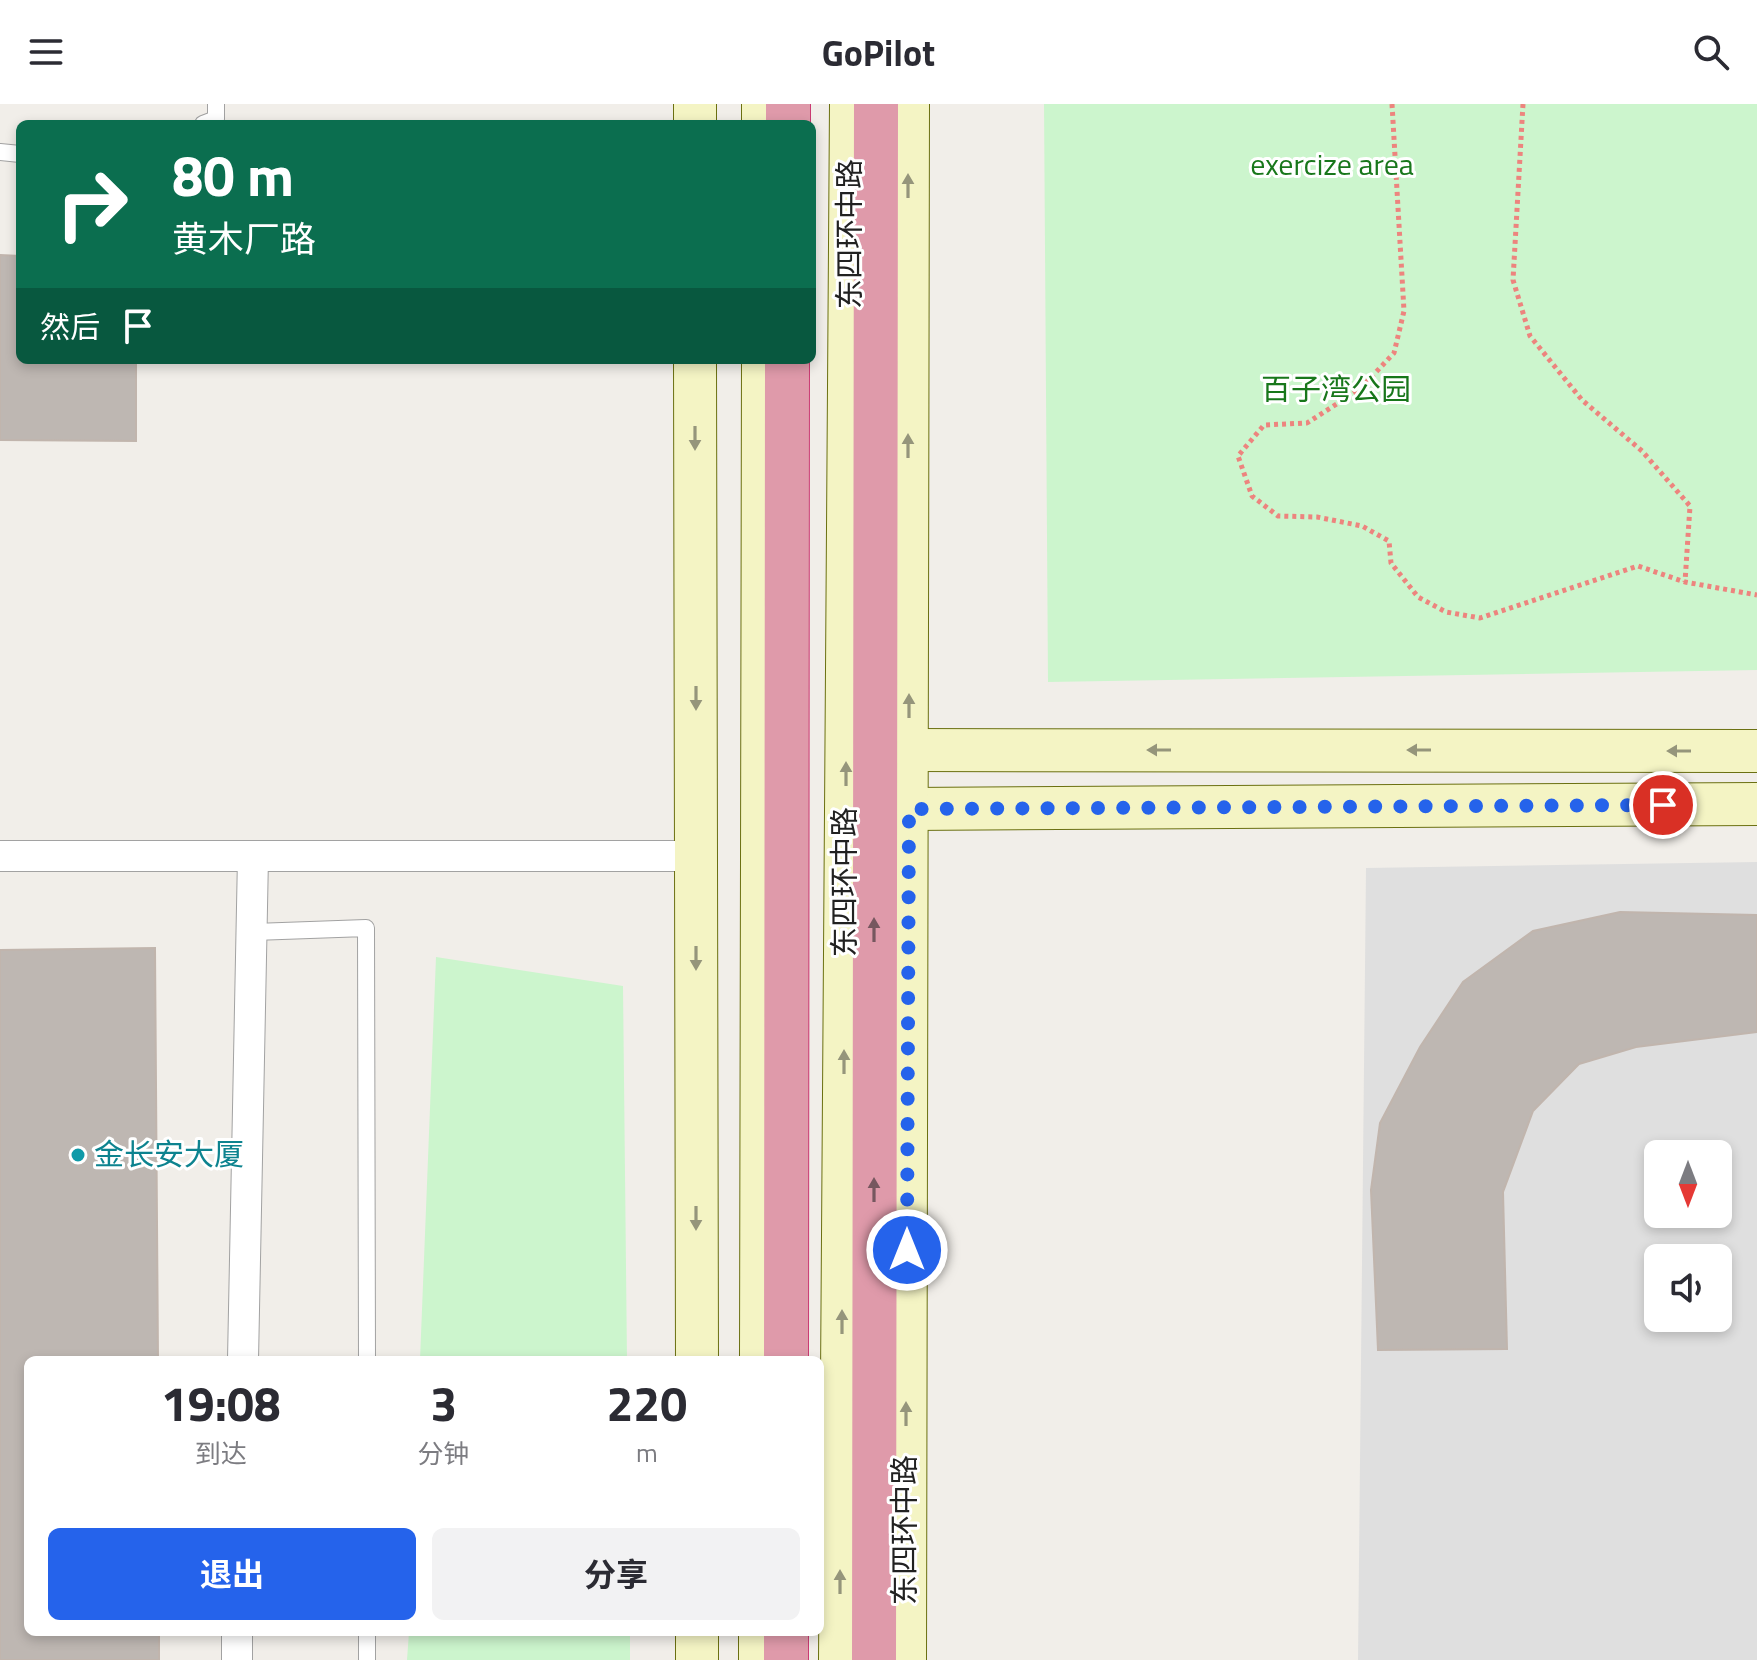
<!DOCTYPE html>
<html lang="zh">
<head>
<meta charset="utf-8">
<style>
	:root { --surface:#fff; --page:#f2f2f3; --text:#2b2b33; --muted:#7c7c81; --accent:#2563eb }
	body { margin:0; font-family:"Titillium Web","Noto Sans SC",sans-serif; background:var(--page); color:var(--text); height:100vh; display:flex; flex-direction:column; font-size:30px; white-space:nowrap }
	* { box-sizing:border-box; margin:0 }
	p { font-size:26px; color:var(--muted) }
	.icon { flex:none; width:44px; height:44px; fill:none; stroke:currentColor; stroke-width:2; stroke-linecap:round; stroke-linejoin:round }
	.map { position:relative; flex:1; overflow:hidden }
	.panel { position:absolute; left:24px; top:1252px; width:800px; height:280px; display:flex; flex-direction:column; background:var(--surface); border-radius:12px; box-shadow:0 4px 12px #0003 }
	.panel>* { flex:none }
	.banner { position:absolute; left:16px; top:16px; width:800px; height:244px; border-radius:12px; box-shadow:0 4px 12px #0003; background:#0b6e4f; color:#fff; overflow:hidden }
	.needle { width:52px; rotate:180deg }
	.buttons { position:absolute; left:1644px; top:1036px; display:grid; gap:16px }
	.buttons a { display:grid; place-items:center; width:88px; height:88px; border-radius:12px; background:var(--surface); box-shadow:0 4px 12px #0003; font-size:40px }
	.pin { position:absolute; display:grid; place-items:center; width:68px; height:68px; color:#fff; margin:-34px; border:4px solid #fff; border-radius:50%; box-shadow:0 2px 8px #0007 }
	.me { position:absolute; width:88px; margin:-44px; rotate:0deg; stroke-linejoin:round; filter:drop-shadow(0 0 6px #0008) }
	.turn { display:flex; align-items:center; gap:28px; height:168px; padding:0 24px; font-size:36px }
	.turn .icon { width:104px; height:104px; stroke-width:2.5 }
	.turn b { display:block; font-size:56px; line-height:68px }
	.then { display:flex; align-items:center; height:76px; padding:0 24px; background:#0003; gap:16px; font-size:30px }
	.eta { display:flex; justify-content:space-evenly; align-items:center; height:136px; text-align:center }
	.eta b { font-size:48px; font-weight:700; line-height:56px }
	.primary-button { display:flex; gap:16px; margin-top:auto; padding:16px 24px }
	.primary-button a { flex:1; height:92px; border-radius:12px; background:var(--accent); color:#fff; font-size:32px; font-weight:700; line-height:92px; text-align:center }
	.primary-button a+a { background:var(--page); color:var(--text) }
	header { display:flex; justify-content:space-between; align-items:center; height:104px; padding:0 24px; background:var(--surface); font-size:36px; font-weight:700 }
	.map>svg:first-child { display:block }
</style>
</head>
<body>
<header><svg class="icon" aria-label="menu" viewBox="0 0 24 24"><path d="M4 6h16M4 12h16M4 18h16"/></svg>GoPilot<svg class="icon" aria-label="search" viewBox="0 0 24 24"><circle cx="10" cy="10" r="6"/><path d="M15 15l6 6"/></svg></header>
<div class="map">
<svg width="1757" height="1556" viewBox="0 0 1757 1556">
	<rect width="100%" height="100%" fill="#f1eee9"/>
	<!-- residential -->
	<path fill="#dfdfdf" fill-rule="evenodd" d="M1757 758V1556H1358L1366 764ZM1658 1050H1718V1110H1658ZM1658 1154H1718V1214H1658Z"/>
	<!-- park -->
	<g fill="#ccf5cd">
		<polygon points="1044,0 1757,0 1757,566 1048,578"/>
		<polygon points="436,853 623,882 627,1256 420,1256"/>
		<polygon points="409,1528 630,1528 630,1556 407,1556"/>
	</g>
	<!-- building -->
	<g fill="#beb7b2" stroke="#c1b5ad" stroke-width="2">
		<polygon points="0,151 20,152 20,256 136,256 136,337 0,336"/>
		<polygon points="1620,808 1757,811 1757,928 1636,943 1579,960 1533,1007 1503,1088 1507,1245 1378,1246 1371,1086 1380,1019 1420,943 1463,878 1533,827"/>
		<polygon points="155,844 158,1256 28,1256 28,1528 159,1528 159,1556 0,1556 0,846"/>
	</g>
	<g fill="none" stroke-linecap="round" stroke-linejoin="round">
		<!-- lane casing -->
		<g stroke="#a2a2a2" stroke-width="18">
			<g id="lane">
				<polyline points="203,20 216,15 216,0"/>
				<polyline points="0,48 20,50"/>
				<polyline points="252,828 366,824 367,1256"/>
				<polyline points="367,1528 367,1556"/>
			</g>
		</g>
		<!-- street casing -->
		<g stroke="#a2a2a2" stroke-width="32">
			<g id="street">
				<polyline points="0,752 696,752"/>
				<polyline points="243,1256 253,753"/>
				<polyline points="237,1556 237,1528"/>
			</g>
		</g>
		<!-- secondary casing -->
		<g stroke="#6b7011" stroke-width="44">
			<g id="secondary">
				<polyline points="695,0 695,20"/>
				<polyline points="763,20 763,0"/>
				<polyline points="695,256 697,1256"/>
				<polyline points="909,646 1757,647"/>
				<polyline points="909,705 1757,700"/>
				<polyline points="761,1256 763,256"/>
				<polyline points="697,1528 697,1556"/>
				<polyline points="760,1556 760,1528"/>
				<polyline points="840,1556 851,0"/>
				<polyline points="905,1556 908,0"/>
			</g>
		</g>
		<!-- highway casing -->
		<g stroke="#ca3b73" stroke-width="46">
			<g id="highway">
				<polyline points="788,20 788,0"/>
				<polyline points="786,1256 787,256"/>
				<polyline points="786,1556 786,1528"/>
				<polyline points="874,1556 876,0"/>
			</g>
		</g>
		<!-- path -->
		<g stroke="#ed847e" stroke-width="5" stroke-dasharray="4 4" stroke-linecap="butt">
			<polyline points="1392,0 1404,207 1394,249 1360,285 1307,319 1264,321 1238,352 1252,392 1278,412 1317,413 1362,422 1389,437 1391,459 1418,493 1446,508 1480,514 1638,462 1685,478 1757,491"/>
			<polyline points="1523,0 1513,176 1530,232 1582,296 1642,347 1690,402 1685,478"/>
		</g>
		<!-- lane -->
		<use href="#lane" stroke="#fff" stroke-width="16"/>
		<!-- street -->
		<use href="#street" stroke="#fff" stroke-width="30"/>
		<!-- secondary -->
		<use href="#secondary" stroke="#f4f4c4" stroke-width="42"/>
		<!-- highway -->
		<use href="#highway" stroke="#df9aaa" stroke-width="44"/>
	</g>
	<!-- one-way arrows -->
	<defs><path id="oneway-solid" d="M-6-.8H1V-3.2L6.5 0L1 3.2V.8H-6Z" transform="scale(2)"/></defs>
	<g fill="#95957b">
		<use href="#oneway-solid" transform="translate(908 82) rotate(-90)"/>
		<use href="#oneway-solid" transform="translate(695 334) rotate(90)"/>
		<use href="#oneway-solid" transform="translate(908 342) rotate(-90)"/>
		<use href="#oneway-solid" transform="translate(696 594) rotate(90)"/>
		<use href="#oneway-solid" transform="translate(909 602) rotate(-90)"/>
		<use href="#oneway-solid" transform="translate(1159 646) rotate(-180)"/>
		<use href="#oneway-solid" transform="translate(1419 646) rotate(-180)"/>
		<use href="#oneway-solid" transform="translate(1679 647) rotate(-180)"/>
		<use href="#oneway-solid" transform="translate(846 670) rotate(-90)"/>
		<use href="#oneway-solid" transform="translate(696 854) rotate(90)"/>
		<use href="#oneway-solid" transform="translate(844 958) rotate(-90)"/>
		<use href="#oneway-solid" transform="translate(696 1114) rotate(90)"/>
		<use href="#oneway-solid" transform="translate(842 1218) rotate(-90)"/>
		<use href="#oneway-solid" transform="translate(906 1310) rotate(-90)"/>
		<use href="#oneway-solid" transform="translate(840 1478) rotate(-90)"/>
	</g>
	<g fill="#76575f">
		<use href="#oneway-solid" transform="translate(874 826) rotate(-90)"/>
		<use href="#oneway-solid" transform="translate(874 1086) rotate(-90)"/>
	</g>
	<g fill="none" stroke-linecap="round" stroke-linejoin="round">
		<!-- route -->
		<polyline stroke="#2563eb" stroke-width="14" stroke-dasharray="0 25.2" points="907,1146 909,705 1663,701"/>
	</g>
	<!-- markers -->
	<circle fill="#0f9aa8" stroke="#fff" stroke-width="3" cx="78" cy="1051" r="8"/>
	<g text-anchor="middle" stroke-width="6" stroke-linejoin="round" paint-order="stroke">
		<!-- park labels -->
		<g font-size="30" fill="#18771b" stroke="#fff">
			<text x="1332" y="71">exercize area</text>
			<text x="1336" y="296">百子湾公园</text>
		</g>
		<!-- street labels -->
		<g font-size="30" fill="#212121" stroke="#fff">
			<text transform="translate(850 130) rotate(-90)" y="10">东四环中路</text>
			<text transform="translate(845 778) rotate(-90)" y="10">东四环中路</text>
			<text transform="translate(905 1426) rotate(-90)" y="10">东四环中路</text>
		</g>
		<!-- culture labels -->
		<g font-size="30" fill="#0d838f" stroke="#fff" text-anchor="start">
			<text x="94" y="1061">金长安大厦</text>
		</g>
	</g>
</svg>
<div class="buttons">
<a><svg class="needle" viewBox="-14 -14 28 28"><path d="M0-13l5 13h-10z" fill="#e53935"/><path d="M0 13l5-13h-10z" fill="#7c7c81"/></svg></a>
<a><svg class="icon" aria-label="sound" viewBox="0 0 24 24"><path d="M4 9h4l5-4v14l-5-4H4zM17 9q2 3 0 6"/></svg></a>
</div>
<div class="pin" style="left:1663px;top:701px;background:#d93025"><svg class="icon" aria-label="arrive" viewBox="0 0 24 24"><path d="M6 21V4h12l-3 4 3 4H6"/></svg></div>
<svg class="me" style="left:907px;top:1146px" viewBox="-20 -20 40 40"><circle r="17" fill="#2563eb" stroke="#fff" stroke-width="3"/><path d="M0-11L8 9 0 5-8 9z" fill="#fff"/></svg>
<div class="banner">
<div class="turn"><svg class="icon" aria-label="right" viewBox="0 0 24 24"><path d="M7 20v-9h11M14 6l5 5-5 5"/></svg><div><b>80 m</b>黄木厂路</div></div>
<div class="then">然后<svg class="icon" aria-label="arrive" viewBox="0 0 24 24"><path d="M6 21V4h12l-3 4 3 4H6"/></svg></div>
</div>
<section class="panel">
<div class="eta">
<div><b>19:08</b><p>到达</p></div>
<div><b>3</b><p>分钟</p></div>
<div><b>220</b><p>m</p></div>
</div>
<div class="primary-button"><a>退出</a><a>分享</a></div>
</section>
</div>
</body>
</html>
